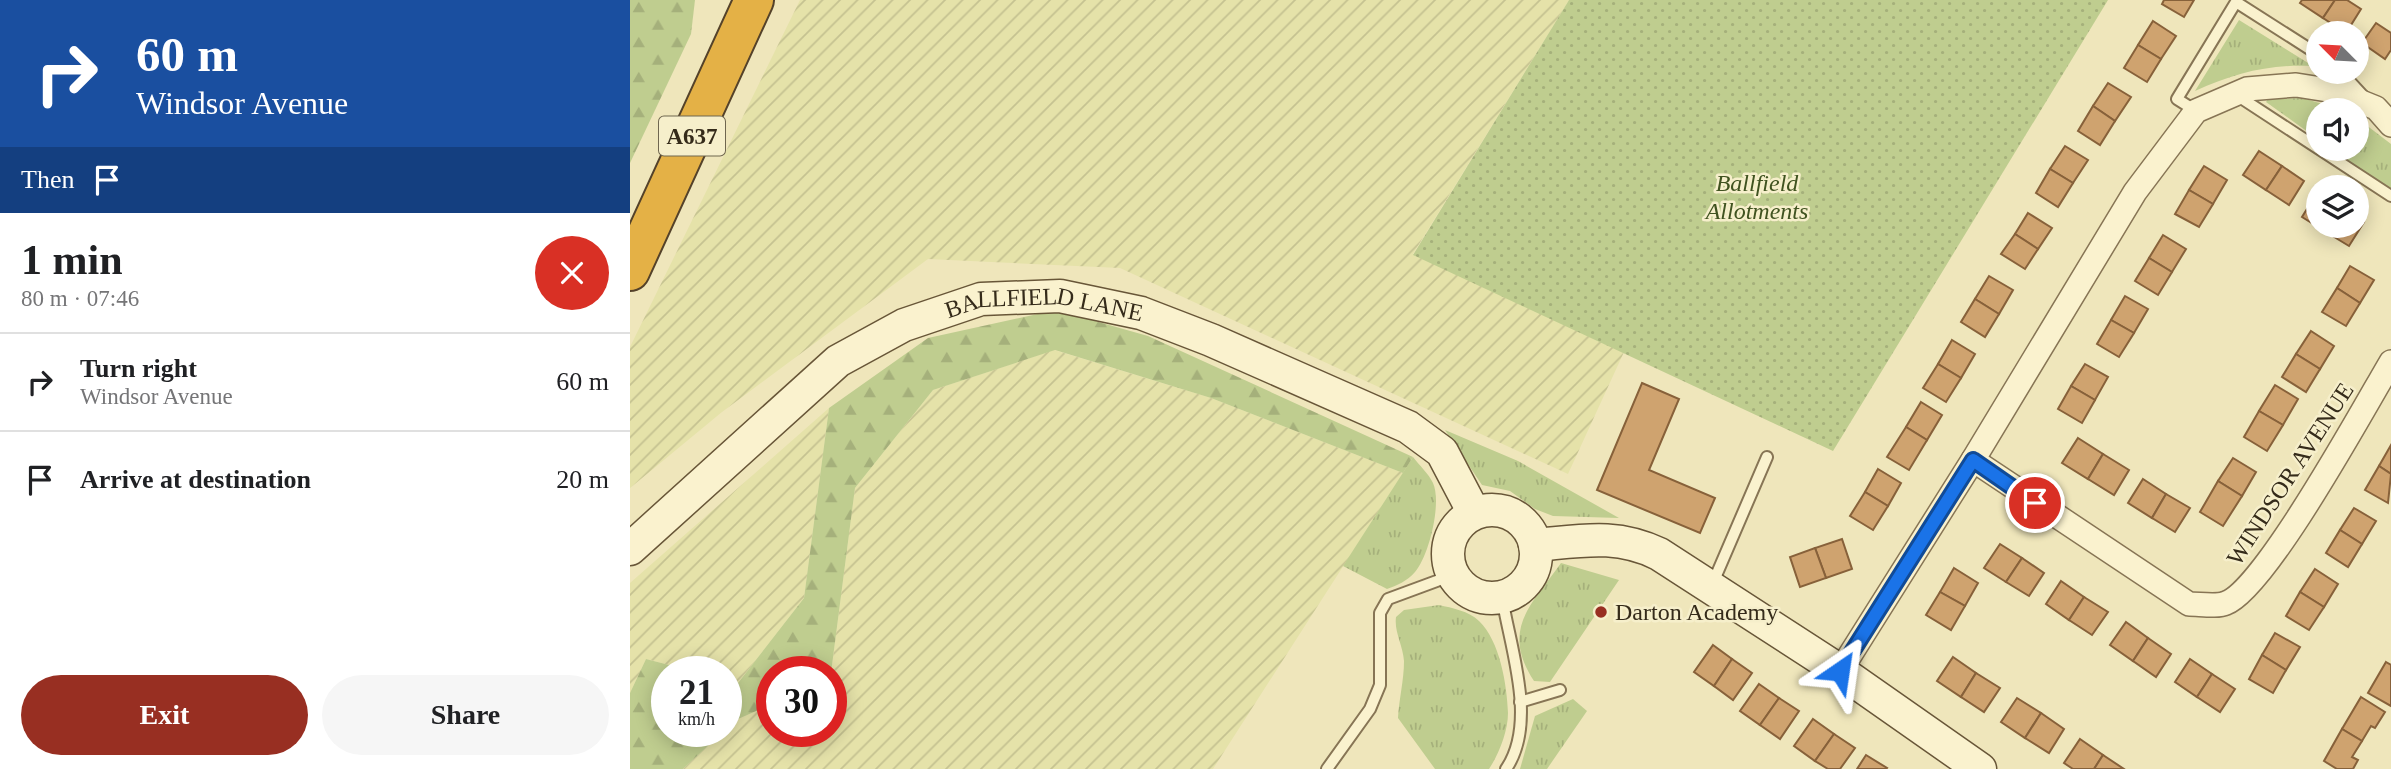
<!DOCTYPE html>
<html lang="en">
<head>
<meta charset="utf-8">
<style>
	:root { --surface:#fff; --page:#f6f6f6; --text:#202124; --muted:#757577; --line:#e0e0e0; --accent:#982f22 }
	body { margin:0; font-family:Georgia,serif; background:var(--page); color:var(--text); height:100vh; display:flex; flex-direction:column; font-size:26px; white-space:nowrap }
	* { box-sizing:border-box; margin:0 }
	p { font-size:23px; color:var(--muted) }
	.icon { flex:none; width:38px; height:38px; fill:none; stroke:currentColor; stroke-width:2; stroke-linecap:round; stroke-linejoin:round }
	.map { position:relative; flex:1; overflow:hidden }
	.side { display:flex; flex-direction:column; background:var(--surface); width:630px }
	.side>* { flex:none }
	.top-card { background:#1a4fa0; color:#fff; overflow:hidden }
	.needle { width:46px; rotate:294deg }
	.buttons { position:absolute; left:1676px; top:21px; display:grid; gap:14px }
	.buttons a { display:grid; place-items:center; width:63px; height:63px; border-radius:50%; background:var(--surface); box-shadow:0 4px 18px #0003; font-size:35px }
	.speed { position:absolute; left:21px; top:656px; display:flex; gap:14px; font-size:35px; font-weight:700; text-align:center }
	.speed>* { display:grid; place-content:center; width:91px; height:91px; border-radius:50%; background:var(--surface); box-shadow:0 4px 18px #0003; line-height:1 }
	.speed small { font-size:18px; font-weight:400 }
	.speed .limit { border:10px solid #d22; background:#fff; color:#111 }
	.pin { position:absolute; display:grid; place-items:center; width:60px; height:60px; color:#fff; margin:-30px; border:4px solid #fff; border-radius:50%; box-shadow:0 2px 7px #0007 }
	.me { position:absolute; width:77px; margin:-38px; rotate:32deg; stroke-linejoin:round; filter:drop-shadow(0 0 5px #0008) }
	.turn { display:flex; align-items:center; gap:24px; height:147px; padding:0 21px; font-size:32px }
	.turn .icon { width:91px; height:91px; stroke-width:2.5 }
	.turn b { display:block; font-size:49px; line-height:60px }
	.then { display:flex; align-items:center; height:66px; padding:0 21px; background:#0003; gap:14px; font-size:26px }
	.round { display:grid; place-items:center; flex:none; width:74px; height:74px; border-radius:37px; background:var(--page) }
	.head { display:flex; align-items:center; justify-content:space-between; height:119px; padding:0 21px }
	h1 { font-size:42px; font-weight:700; line-height:52px }
	.button { display:flex; gap:14px; margin-top:auto; padding:14px 21px }
	.button a { flex:1; height:80px; border-radius:42px; background:var(--accent); color:#fff; font-size:28px; font-weight:700; line-height:80px; text-align:center }
	.button a+a { background:var(--page); color:var(--text) }
	ul { padding:0; list-style:none }
	li { display:flex; align-items:center; gap:21px; height:98px; padding:0 21px; border-top:2px solid var(--line) }
	li div { flex:1 }
	li b { display:block; font-size:26px }
	li em { font-style:normal }
	main { display:flex; flex:1; min-height:0 }
	.map>svg:first-child { display:block }
</style>
</head>
<body>
<main>
<section class="side">
<div class="top-card">
<div class="turn"><svg class="icon" aria-label="right" viewBox="0 0 24 24"><path d="M7 20v-9h11M14 6l5 5-5 5"/></svg><div><b>60 m</b>Windsor Avenue</div></div>
<div class="then">Then<svg class="icon" aria-label="arrive" viewBox="0 0 24 24"><path d="M6 21V4h12l-3 4 3 4H6"/></svg></div>
</div>
<div class="head"><div><h1>1 min</h1><p>80 m · 07:46</p></div><a class="round" style="background:#d93025;color:#fff"><svg class="icon" aria-label="close" viewBox="0 0 24 24"><path d="M6 6l12 12M18 6L6 18"/></svg></a></div>
<ul>
<li><svg class="icon" aria-label="right" viewBox="0 0 24 24"><path d="M7 20v-9h11M14 6l5 5-5 5"/></svg><div><b>Turn right</b><p>Windsor Avenue</p></div><em>60 m</em></li>
<li><svg class="icon" aria-label="arrive" viewBox="0 0 24 24"><path d="M6 21V4h12l-3 4 3 4H6"/></svg><div><b>Arrive at destination</b></div><em>20 m</em></li>
</ul>
<div class="button"><a>Exit</a><a>Share</a></div>
</section>
<div class="map">
<svg width="1761" height="769" viewBox="0 0 1761 769">
	<defs>
		<pattern id="farmland-furrows" width="10" height="10" patternUnits="userSpaceOnUse" patternTransform="scale(1.75)"><rect width="10" height="10" fill="#e5e2a9"/><path d="M-1 1l2-2M0 10L10 0M9 11l2-2" fill="none" stroke="#c5c291"/></pattern>
		<pattern id="grass-tufts" width="24" height="20" patternUnits="userSpaceOnUse" patternTransform="scale(1.75)"><rect width="24" height="20" fill="#bfcd8f"/><path d="M3 7l-1-3M5 7V3M7 7l1-3M15 17l-1-3M17 17v-4M19 17l1-3" fill="none" stroke="#a5b07b"/></pattern>
		<pattern id="forest-firs" width="22" height="20" patternUnits="userSpaceOnUse" patternTransform="scale(1.75)"><rect width="22" height="20" fill="#bfcd8f"/><path d="M5 1l3.5 6h-7zM16 11l3.5 6h-7z" fill="#a5b07b"/></pattern>
		<pattern id="garden-dots" width="8" height="8" patternUnits="userSpaceOnUse" patternTransform="scale(1.75)"><rect width="8" height="8" fill="#bfcd8f"/><path d="M2 2h.1M6 6h.1" fill="none" stroke="#a5b07b" stroke-width="1.8" stroke-linecap="round"/></pattern>
	</defs>
	<rect width="100%" height="100%" fill="#efe6bb"/>
	<!-- farmland -->
	<g fill="url(#farmland-furrows)">
		<polygon points="170,0 939,0 783,254 994,352 938,474 490,268 298,259 92,412 0,488 0,347"/>
		<polygon points="424,350 581,398 773,473 583,769 53,769 106,720 142,704 142,732 201,732 201,673 225,488 303,390"/>
		<polygon points="199,408 174,598 108,683 96,680 96,672 66,672 16,659 0,693 0,583"/>
	</g>
	<!-- grass -->
	<g fill="url(#grass-tufts)">
		<path d="M1609 20 1683 66C1639 64 1605 73 1565 91Z"/>
		<polygon points="1672,98 1714,110 1689,110 1689,140 1636,102 1638,99"/>
		<polygon points="1727,118 1761,144 1761,189 1701,149 1727,149"/>
		<polygon points="815,430 888,461 989,518 923,516 905,509 880,491 852,485"/>
		<path d="M783 457C789 465 799 474 803 483 812 503 799 556 785 572 777 581 768 585 757 589L713 566Z"/>
		<path d="M931 563 989 580 920 682 904 681C870 629 902 604 931 563Z"/>
		<path d="M809 605C822 608 839 611 849 621 870 641 877 685 878 713 878 731 869 754 859 769H805L768 718C769 699 774 680 774 661 773 645 764 632 766 617L774 610Z"/>
		<polygon points="943,699 957,711 917,769 890,769 905,716"/>
	</g>
	<!-- forest -->
	<g fill="url(#forest-firs)">
		<polygon points="0,0 65,0 61,34 0,163"/>
		<polygon points="426,310 518,336 783,457 773,473 581,398 425,350 303,390 225,488 201,673 142,672 142,704 106,720 96,728 96,680 108,683 174,598 199,408 298,338"/>
		<polygon points="16,659 66,672 37,672 37,732 93,732 53,769 0,769 0,693"/>
	</g>
	<!-- garden -->
	<polygon fill="url(#garden-dots)" points="939,0 1478,0 1203,451 783,255"/>
	<!-- building -->
	<g fill="#cfa36f" stroke="#87613a" stroke-width="2">
		<polygon points="1534,0 1564,0 1554,17 1532,4"/>
		<polygon points="1672,0 1705,0 1693,18 1670,3"/>
		<polygon points="1705,0 1717,0 1731,9 1716,33 1693,18"/>
		<polygon points="1523,21 1546,36 1531,59 1508,45"/>
		<polygon points="1746,23 1761,33 1761,50 1755,59 1732,43"/>
		<polygon points="1508,45 1531,59 1517,82 1494,68"/>
		<polygon points="1478,83 1501,97 1485,121 1463,106"/>
		<polygon points="1463,106 1485,121 1470,145 1448,131"/>
		<polygon points="1435,146 1458,160 1443,183 1420,169"/>
		<polygon points="1629,151 1652,166 1636,190 1613,175"/>
		<polygon points="1574,166 1597,180 1583,204 1559,190"/>
		<polygon points="1652,166 1674,181 1659,205 1636,190"/>
		<polygon points="1420,169 1443,183 1428,207 1406,193"/>
		<polygon points="1559,190 1583,204 1569,227 1545,214"/>
		<polygon points="1687,193 1689,226 1700,226 1696,232 1672,217"/>
		<polygon points="1398,213 1422,228 1408,249 1385,234"/>
		<polygon points="1727,218 1734,222 1719,246 1696,232 1700,226 1727,226"/>
		<polygon points="1385,234 1408,249 1395,269 1371,254"/>
		<polygon points="1533,235 1556,249 1542,272 1519,258"/>
		<polygon points="1519,258 1542,272 1528,295 1505,281"/>
		<polygon points="1720,266 1744,280 1730,303 1707,288"/>
		<polygon points="1359,276 1383,290 1369,314 1345,299"/>
		<polygon points="1707,288 1730,303 1716,326 1692,312"/>
		<polygon points="1495,296 1518,309 1504,333 1481,320"/>
		<polygon points="1345,299 1369,314 1355,337 1331,322"/>
		<polygon points="1481,320 1504,333 1489,357 1467,344"/>
		<polygon points="1681,331 1704,346 1690,369 1666,354"/>
		<polygon points="1322,340 1345,354 1331,378 1308,364"/>
		<polygon points="1666,354 1690,369 1676,392 1652,377"/>
		<polygon points="1308,364 1331,378 1316,402 1293,388"/>
		<polygon points="1455,364 1478,377 1465,400 1441,386"/>
		<polygon points="1012,383 1049,399 1019,470 1085,498 1070,533 967,490"/>
		<polygon points="1645,385 1668,399 1653,425 1629,411"/>
		<polygon points="1441,386 1465,400 1452,423 1428,409"/>
		<polygon points="1291,402 1312,415 1297,440 1276,427"/>
		<polygon points="1629,411 1653,425 1637,451 1614,437"/>
		<polygon points="1276,427 1297,440 1279,470 1257,457"/>
		<polygon points="1448,438 1473,454 1458,479 1432,463"/>
		<polygon points="1761,445 1761,474 1749,466"/>
		<polygon points="1473,454 1499,470 1484,495 1458,479"/>
		<polygon points="1603,458 1626,472 1612,496 1588,481"/>
		<polygon points="1749,466 1761,474 1758,503 1735,490"/>
		<polygon points="1248,469 1271,483 1258,506 1235,492"/>
		<polygon points="1513,479 1536,494 1522,518 1498,503"/>
		<polygon points="1588,481 1612,496 1593,526 1570,512"/>
		<polygon points="1235,492 1258,506 1243,530 1220,516"/>
		<polygon points="1536,494 1560,508 1545,532 1522,518"/>
		<polygon points="1724,508 1746,521 1732,544 1710,530"/>
		<polygon points="1710,530 1732,544 1718,567 1696,553"/>
		<polygon points="1212,539 1222,569 1196,578 1185,548"/>
		<polygon points="1370,544 1392,558 1376,582 1354,568"/>
		<polygon points="1185,548 1196,578 1170,587 1160,557"/>
		<polygon points="1392,558 1414,573 1399,596 1376,582"/>
		<polygon points="1324,568 1348,583 1335,606 1310,592"/>
		<polygon points="1685,569 1708,584 1694,607 1670,592"/>
		<polygon points="1431,581 1454,597 1439,620 1416,604"/>
		<polygon points="1310,592 1335,606 1321,630 1296,615"/>
		<polygon points="1670,592 1694,607 1679,630 1656,616"/>
		<polygon points="1454,597 1478,612 1462,635 1439,620"/>
		<polygon points="1496,622 1518,638 1503,661 1480,645"/>
		<polygon points="1645,633 1670,647 1656,670 1632,655"/>
		<polygon points="1518,638 1541,654 1526,677 1503,661"/>
		<polygon points="1083,645 1102,659 1084,686 1064,672"/>
		<polygon points="1632,655 1656,670 1643,693 1619,679"/>
		<polygon points="1323,657 1346,673 1331,697 1307,681"/>
		<polygon points="1102,659 1122,673 1103,700 1084,686"/>
		<polygon points="1560,659 1582,674 1567,697 1545,682"/>
		<polygon points="1756,662 1761,665 1761,706 1738,693"/>
		<polygon points="1346,673 1370,688 1354,712 1331,697"/>
		<polygon points="1582,674 1605,689 1590,712 1567,697"/>
		<polygon points="1129,684 1149,698 1130,725 1110,711"/>
		<polygon points="1731,697 1755,712 1745,728 1741,726 1732,741 1712,729"/>
		<polygon points="1149,698 1169,711 1150,739 1130,725"/>
		<polygon points="1387,698 1411,713 1395,738 1371,722"/>
		<polygon points="1411,713 1434,729 1419,753 1395,738"/>
		<polygon points="1183,719 1204,734 1185,761 1164,746"/>
		<polygon points="1712,729 1732,741 1722,757 1728,760 1723,769 1707,769 1694,761"/>
		<polygon points="1204,734 1225,748 1210,769 1198,769 1185,761"/>
		<polygon points="1450,739 1473,755 1464,769 1443,769 1434,763"/>
		<polygon points="1236,755 1257,768 1256,769 1227,769"/>
		<polygon points="1473,755 1494,769 1464,769"/>
	</g>
	<g fill="none" stroke-linecap="round" stroke-linejoin="round">
		<!-- lane casing -->
		<g stroke="#877555" stroke-width="14">
			<g id="lane">
				<polyline points="1711,72 1735,98"/>
				<polyline points="1605,94 1761,196"/>
				<polyline points="1566,111 1547,99 1606,2 1689,55"/>
				<polyline points="1082,585 1137,457"/>
				<path d="M872 597C880 648 908 722 876 769"/>
				<polyline points="890,702 930,690"/>
				<polyline points="697,769 740,709 750,685 750,613 758,599 823,575"/>
			</g>
		</g>
		<!-- street casing -->
		<g stroke="#877555" stroke-width="26">
			<g id="street">
				<path d="M1343 460 1559 604C1570 604 1587 607 1596 603 1635 589 1735 406 1761 362"/>
				<polyline points="1210,671 1343,460 1505,192 1566,111 1617,89 1666,85 1704,91 1746,108 1761,125"/>
			</g>
		</g>
		<!-- secondary casing -->
		<g stroke="#685638" stroke-width="35">
			<g id="secondary">
				<circle cx="862" cy="554" r="44"/>
				<path d="M905 545C951 541 986 533 1029 554L1210 671 1350 769"/>
				<path id="s1" d="M0 549 208 361 274 325 351 299 430 296 511 313 581 340 778 427 812 452 844 513"/>
			</g>
		</g>
		<!-- highway casing -->
		<g stroke="#54422a" stroke-width="42">
			<polyline id="highway" points="0,271 124,0"/>
		</g>
		<!-- lane -->
		<use href="#lane" stroke="#faf2ce" stroke-width="10"/>
		<!-- street -->
		<use href="#street" stroke="#faf2ce" stroke-width="23"/>
		<!-- secondary -->
		<use href="#secondary" stroke="#faf2ce" stroke-width="32"/>
		<!-- highway -->
		<use href="#highway" stroke="#e4b146" stroke-width="38"/>
	</g>
	<g fill="none" stroke-linecap="round" stroke-linejoin="round">
		<!-- route casing -->
		<g stroke="#114b97" stroke-width="18">
			<polyline id="route" points="1210,671 1343,460 1405,503"/>
		</g>
		<!-- route -->
		<use href="#route" stroke="#1a73e8" stroke-width="12"/>
	</g>
	<!-- markers -->
	<circle fill="#982f22" stroke="#f6efcb" stroke-width="2.5" cx="971" cy="612" r="7"/>
	<g text-anchor="middle" stroke-width="5" stroke-linejoin="round" paint-order="stroke">
		<!-- shield labels -->
		<rect fill="#f6efcb" stroke="#6f664f" stroke-width="2" x="29" y="116.5" width="66" height="39" rx="5"/>
		<g font-size="23" font-weight="bold" fill="#352b1a">
			<text x="62" y="144">A637</text>
		</g>
		<!-- park labels -->
		<g font-size="24" font-style="italic" fill="#405320" stroke="#f6efcb">
			<text x="1127" y="191">Ballfield<tspan x="1127" dy="28">Allotments</tspan></text>
		</g>
		<!-- street labels -->
		<g font-size="24" fill="#352b1a" stroke="#f6efcb">
			<text dy="8" stroke="none"><textPath href="#s1" startOffset="500">BALLFIELD LANE</textPath></text>
			<text transform="translate(1660 474) rotate(-57)" y="8">WINDSOR AVENUE</text>
		</g>
		<!-- poi labels -->
		<g font-size="24" fill="#352b1a" stroke="#f6efcb" text-anchor="start">
			<text x="985" y="620">Darton Academy</text>
		</g>
	</g>
</svg>
<div class="buttons">
<a><svg class="needle" viewBox="-14 -14 28 28"><path d="M0-13l5 13h-10z" fill="#e53935"/><path d="M0 13l5-13h-10z" fill="#757577"/></svg></a>
<a><svg class="icon" aria-label="sound" viewBox="0 0 24 24"><path d="M4 9h4l5-4v14l-5-4H4zM17 9q2 3 0 6"/></svg></a>
<a><svg class="icon" aria-label="layers" viewBox="0 0 24 24"><path d="M12 4l9 5-9 5-9-5zM3 14l9 5 9-5"/></svg></a>
</div>
<div class="speed"><div>21<small>km/h</small></div><div class="limit">30</div></div>
<div class="pin" style="left:1405px;top:503px;background:#d93025"><svg class="icon" aria-label="arrive" viewBox="0 0 24 24"><path d="M6 21V4h12l-3 4 3 4H6"/></svg></div>
<svg class="me" style="left:1210px;top:671px" viewBox="-20 -20 40 40"><path d="M0-17L14 15 0 8-14 15z" fill="#1a73e8" stroke="#fff" stroke-width="4"/></svg>
</div>
</main>
</body>
</html>
